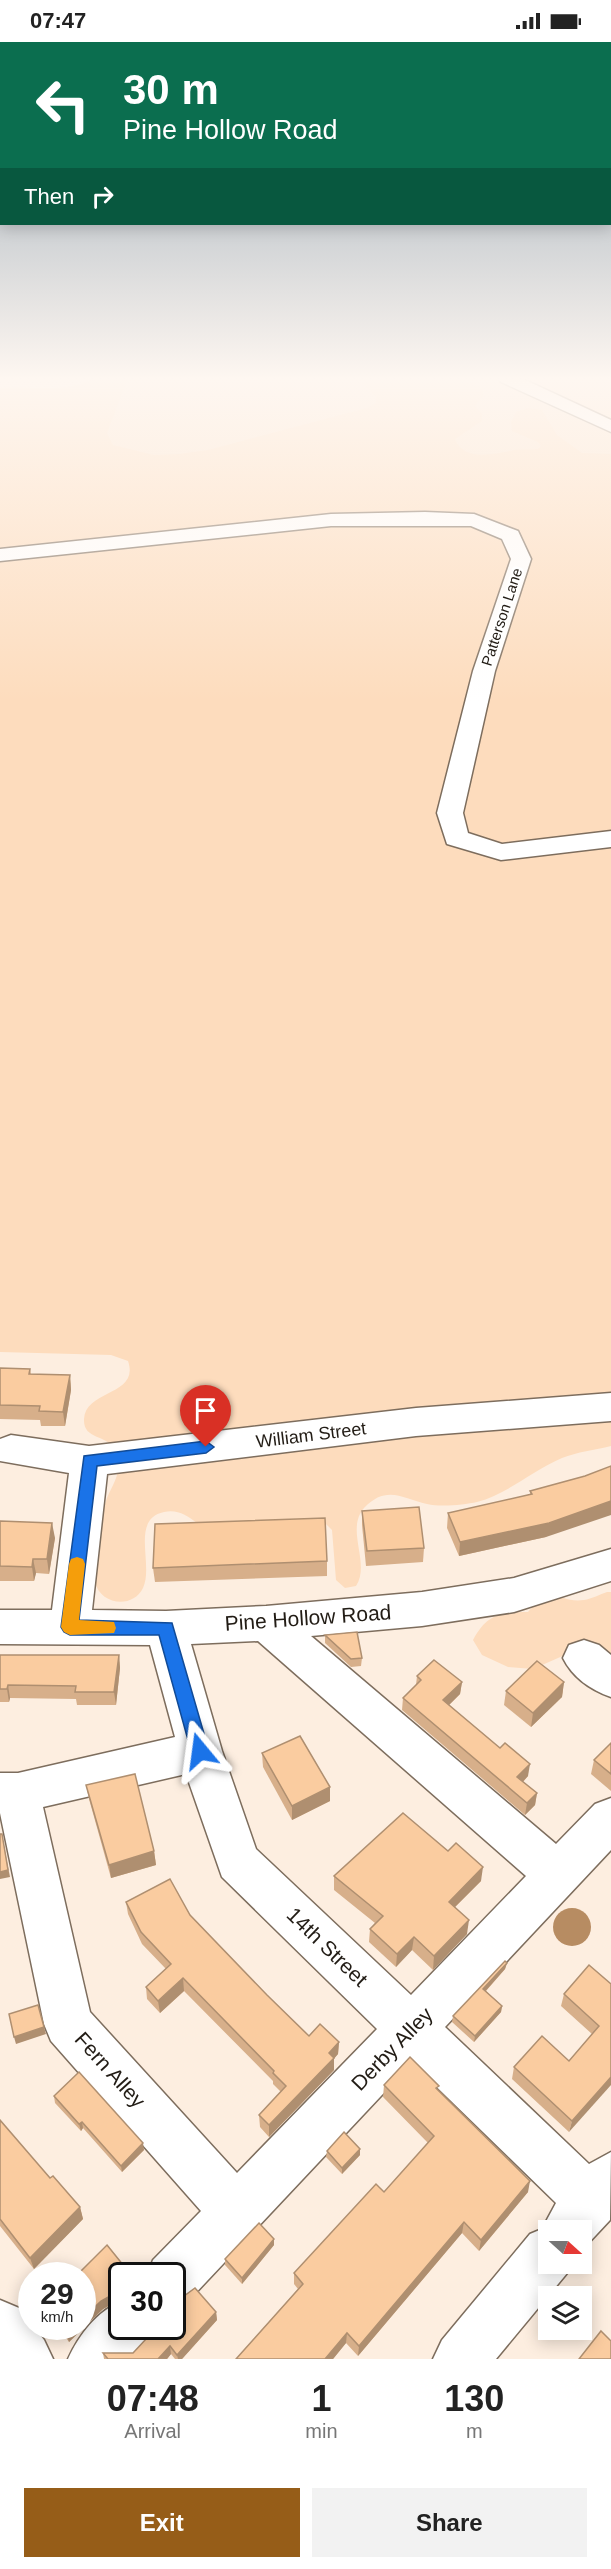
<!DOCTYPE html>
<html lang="en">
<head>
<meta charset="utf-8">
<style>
	:root { --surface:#fff; --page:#f2f2f2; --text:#222; --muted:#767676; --accent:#965d18 }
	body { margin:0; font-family:Arial,sans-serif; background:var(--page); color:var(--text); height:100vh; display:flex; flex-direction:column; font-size:22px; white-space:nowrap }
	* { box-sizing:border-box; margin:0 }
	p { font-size:20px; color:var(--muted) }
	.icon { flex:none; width:33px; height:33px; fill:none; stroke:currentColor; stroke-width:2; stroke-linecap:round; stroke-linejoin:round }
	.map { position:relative; height:2317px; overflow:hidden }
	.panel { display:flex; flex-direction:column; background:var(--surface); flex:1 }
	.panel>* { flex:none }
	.banner { position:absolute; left:0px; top:0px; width:612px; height:183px; box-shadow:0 3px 15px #0003; background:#0b6e4f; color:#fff; overflow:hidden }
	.needle { width:39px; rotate:111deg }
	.buttons { position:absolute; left:538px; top:2178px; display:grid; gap:12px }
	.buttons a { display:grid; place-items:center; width:54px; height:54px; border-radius:0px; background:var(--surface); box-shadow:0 3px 15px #0003; font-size:30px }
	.speed { position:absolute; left:18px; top:2220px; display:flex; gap:12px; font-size:30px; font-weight:700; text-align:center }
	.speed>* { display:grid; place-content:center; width:78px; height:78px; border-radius:50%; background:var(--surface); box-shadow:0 3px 15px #0003; line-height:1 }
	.speed small { font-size:15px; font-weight:400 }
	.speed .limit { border:3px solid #111; border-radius:9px; background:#fff; color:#111 }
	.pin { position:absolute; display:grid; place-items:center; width:51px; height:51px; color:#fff; margin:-62px -26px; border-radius:50% 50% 50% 0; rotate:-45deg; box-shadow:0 0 6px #0007 }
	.pin .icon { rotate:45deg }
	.me { position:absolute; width:66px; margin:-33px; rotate:344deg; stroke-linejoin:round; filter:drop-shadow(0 0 4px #0008) }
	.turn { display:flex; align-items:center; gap:21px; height:126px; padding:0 24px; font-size:27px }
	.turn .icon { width:78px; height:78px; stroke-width:2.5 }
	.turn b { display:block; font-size:42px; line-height:51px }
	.then { display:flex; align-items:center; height:57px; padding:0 24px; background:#0003; gap:12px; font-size:22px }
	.eta { display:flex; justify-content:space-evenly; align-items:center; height:102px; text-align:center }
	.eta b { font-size:36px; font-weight:700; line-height:42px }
	.primary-button { display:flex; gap:12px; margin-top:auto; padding:12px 24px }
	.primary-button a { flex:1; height:69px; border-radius:0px; background:var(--accent); color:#fff; font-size:24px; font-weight:700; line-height:69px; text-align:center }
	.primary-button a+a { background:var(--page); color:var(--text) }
	.status { display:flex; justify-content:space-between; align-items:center; height:42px; padding:0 30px; background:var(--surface); direction:ltr }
	.status svg { height:16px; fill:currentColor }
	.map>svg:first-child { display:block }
</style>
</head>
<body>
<div class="status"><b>07:47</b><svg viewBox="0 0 49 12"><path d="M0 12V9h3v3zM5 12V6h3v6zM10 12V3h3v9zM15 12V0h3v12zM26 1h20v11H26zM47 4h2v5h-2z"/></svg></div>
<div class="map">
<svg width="611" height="2317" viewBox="0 0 611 2317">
	<rect width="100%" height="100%" fill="#fdeee0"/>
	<!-- built -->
	<polygon fill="#fbe2cb" points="117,336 611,336 611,417 52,507"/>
	<!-- green -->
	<g fill="#fddcbd">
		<path d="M94 336H128L107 391 113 403 154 413 179 412 208 408 367 366 376 361V355L363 341 365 336C393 336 464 328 483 348V354L475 364 482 372V379L455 397C464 421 497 411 515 408 523 407 530 408 538 407L541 404 538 400 512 389 511 380 516 370 528 366 542 368 557 393 582 411 611 412V1404C595 1408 577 1410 562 1416 533 1428 508 1452 477 1460 464 1463 440 1465 427 1462 403 1457 387 1442 364 1466 345 1488 371 1521 356 1544L345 1546 336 1538 332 1488 325 1481H197C187 1473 177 1467 164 1470 130 1477 154 1523 143 1546 133 1567 100 1563 95 1540 91 1521 99 1478 106 1459 109 1449 119 1435 118 1425 117 1420 116 1411 114 1407 106 1392 83 1398 84 1377 86 1347 140 1354 128 1319L111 1313 0 1310V346C32 343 64 353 94 336Z"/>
		<path d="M607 1550H611V1620L574 1609 533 1627 508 1625 482 1613 473 1598C487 1572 500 1570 528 1570 554 1539 558 1562 584 1558 592 1557 600 1552 607 1550Z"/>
	</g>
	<!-- water -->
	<circle fill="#b78c62" cx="572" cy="1885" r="19"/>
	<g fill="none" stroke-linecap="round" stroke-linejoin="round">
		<!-- minor casing -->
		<g stroke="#7d6d5d" stroke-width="3">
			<g id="minor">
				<polygon points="498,336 521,336 611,378 611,390 501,340"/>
				<polygon points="425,470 474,472 518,489 531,517 495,629 463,771 468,791 502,802 611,789 611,805 501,818 447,802 437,771 473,629 511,517 502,497 471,484 331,484 0,519 0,507 331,472"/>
				<path d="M611 1351V1379L416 1394 107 1432 92 1568 166 1569 266 1564 422 1550 514 1536 611 1507V1539L514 1570 422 1584 311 1594 556 1802 595 1762 611 1756V1808L445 1985 589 2122 611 2110 610 2178 582 2208V2188H549V2222H571L568 2230 496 2317H433L442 2298 530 2192 542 2187 556 2161 412 2021 191 2256 172 2264V2234H147L153 2218 201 2169 51 1999 44 1982 0 1771V1731H18L175 1695 150 1603 0 1602V1568H52L69 1431 0 1419V1397L11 1393 89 1404 416 1366ZM258 1599 526 1834 411 1953 256 1807 222 1709 191 1602ZM186 1732 222 1835 377 1987 237 2131 90 1970 43 1765Z"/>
				<path d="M584 1598 599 1603 611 1613V1655C591 1648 573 1636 563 1616L569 1603Z"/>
				<polygon points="0,2258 19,2266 44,2298 53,2317 0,2317"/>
				<path d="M122 2259V2284H154L146 2303 133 2317H68C79 2293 97 2269 122 2259Z"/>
			</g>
		</g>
		<!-- minor -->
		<use href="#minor" fill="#fff" fill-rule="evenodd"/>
	</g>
	<!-- wall -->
	<g fill="#d7af8a">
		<polygon points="0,1326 30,1327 31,1332 70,1333 71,1348 65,1384 41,1384 40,1378 0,1377"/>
		<polygon points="585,1434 546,1495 459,1514 447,1486 448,1471 530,1453 530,1449"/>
		<polygon points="362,1469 424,1506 423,1520 366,1524 362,1483"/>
		<polygon points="0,1479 55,1496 49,1532 36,1531 34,1539 0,1539"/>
		<polygon points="327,1519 327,1534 155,1540 153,1526"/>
		<polygon points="325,1593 362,1616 361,1624 351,1625 325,1601"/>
		<polygon points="0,1613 119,1613 120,1626 116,1663 77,1663 76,1657 10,1656 9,1660 0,1660"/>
		<polygon points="417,1634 462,1640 460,1652 449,1663 528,1734 523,1740 537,1751 535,1763 525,1773 402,1668 403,1656 416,1643"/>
		<polygon points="564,1640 562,1655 531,1685 504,1663 506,1649"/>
		<polygon points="611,1701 611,1749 591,1732 594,1718"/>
		<polygon points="262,1711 330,1745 330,1759 292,1778 263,1725"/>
		<polygon points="86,1743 154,1809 156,1823 111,1836 89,1757"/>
		<polygon points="334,1834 481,1839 455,1865 467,1892 433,1928 412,1908 396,1925 369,1900 370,1887 375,1881 334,1848"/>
		<polygon points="126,1860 190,1873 267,1953 309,1994 339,2000 338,2012 334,2016 334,2028 269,2095 260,2085 259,2073 281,2050 273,2042 273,2039 184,1949 160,1971 147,1957 146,1945 166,1927 142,1902 128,1872"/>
		<polygon points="507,1921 505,1927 486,1949 502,1964 501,1970 474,2000 452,1980 453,1974"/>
		<polygon points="611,1942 569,2090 512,2037 514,2025 569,2019 592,1992 561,1964 564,1952"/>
		<polygon points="384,2043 438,2048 528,2150 479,2209 462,2191 358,2314 346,2301 333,2317 236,2317 298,2247 294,2242 294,2231 384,2150 428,2101 383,2055"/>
		<polygon points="54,2054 144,2108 122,2130 83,2086 81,2089 55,2061"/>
		<polygon points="0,2078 50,2136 80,2165 83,2177 34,2227 0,2184"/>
		<polygon points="360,2107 360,2113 342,2132 326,2115 327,2109"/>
		<polygon points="274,2197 274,2203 242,2242 225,2223 225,2217"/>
		<polygon points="122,2234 122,2257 103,2267 69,2300 58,2284 82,2284"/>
		<polygon points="216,2270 217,2278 182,2317 175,2317 171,2312 167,2317 104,2317 103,2311 133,2311 147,2296"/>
	</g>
	<!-- shaded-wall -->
	<g fill="#af8f70">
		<polygon points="70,1333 71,1348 65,1384 63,1370"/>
		<polygon points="611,1459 611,1473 546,1495 459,1514 460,1500"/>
		<polygon points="52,1481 55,1496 49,1532 47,1517"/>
		<polygon points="33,1517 36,1531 34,1539 32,1525"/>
		<polygon points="119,1613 120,1626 116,1663 114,1650"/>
		<polygon points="462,1640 460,1652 442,1670 443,1658"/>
		<polygon points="564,1640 562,1655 531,1685 533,1671"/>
		<polygon points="8,1643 10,1656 9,1660 7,1647"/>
		<polygon points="530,1722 528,1734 516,1747 517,1735"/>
		<polygon points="330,1745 330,1759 292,1778 292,1764"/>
		<polygon points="537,1751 535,1763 525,1773 527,1761"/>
		<polygon points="3,1799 10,1835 0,1837 0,1830"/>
		<polygon points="154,1809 156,1823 111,1836 109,1823"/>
		<polygon points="483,1825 481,1839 447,1873 449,1860"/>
		<polygon points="469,1878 467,1892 433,1928 434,1914"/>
		<polygon points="414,1895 412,1908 396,1925 397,1912"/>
		<polygon points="507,1921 505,1927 482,1953 483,1947"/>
		<polygon points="183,1936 184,1949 160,1971 158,1959"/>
		<polygon points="502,1964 501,1970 474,2000 475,1994"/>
		<polygon points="44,1985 46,1992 16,2002 14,1995"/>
		<polygon points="339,2000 338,2012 333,2018 334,2016 334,2028 269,2095 269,2083 329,2011"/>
		<polygon points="611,2035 611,2043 569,2090 572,2079"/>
		<polygon points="82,2080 83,2086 81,2089 79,2082"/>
		<polygon points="143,2101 144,2108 122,2130 121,2124"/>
		<polygon points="360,2107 360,2113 342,2132 342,2126"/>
		<polygon points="530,2139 528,2150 479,2209 481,2198"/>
		<polygon points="80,2165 83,2177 34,2227 30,2216"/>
		<polygon points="464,2180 462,2191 358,2314 359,2304"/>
		<polygon points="274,2197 274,2203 242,2242 242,2236"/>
		<polygon points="119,2249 121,2257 103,2267 69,2300 67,2292 75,2284 82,2284 82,2277 101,2259"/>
		<polygon points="216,2270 217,2278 182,2317 178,2317 177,2313"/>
		<polygon points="347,2291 346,2301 333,2317 325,2317"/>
		<polygon points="170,2304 171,2312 167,2317 158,2317"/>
	</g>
	<!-- building -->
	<g fill="#facca0" stroke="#af8f70" stroke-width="1.5">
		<polygon points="0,1326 30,1327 29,1332 70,1333 63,1370 39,1369 40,1364 0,1363"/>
		<polygon points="611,1424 611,1459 549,1481 460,1500 448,1471 532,1452 530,1449 585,1434"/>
		<polygon points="419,1465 424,1506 367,1509 362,1469"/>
		<polygon points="325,1476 327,1519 153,1526 155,1482"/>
		<polygon points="0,1479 52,1481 47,1517 33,1517 32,1525 0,1524"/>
		<polygon points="357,1590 362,1616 351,1617 325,1593"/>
		<polygon points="0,1613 119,1613 114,1650 75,1650 76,1644 8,1643 7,1647 0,1647"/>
		<polygon points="434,1618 462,1640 443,1658 500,1706 505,1701 530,1722 517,1735 537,1751 527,1761 403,1656 421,1638 417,1634"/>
		<polygon points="537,1619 564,1640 533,1671 506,1649"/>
		<polygon points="300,1694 330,1745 292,1764 262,1711"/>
		<polygon points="611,1701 611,1732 594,1718"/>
		<polygon points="135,1732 154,1809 109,1823 86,1743"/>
		<polygon points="403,1771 448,1809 456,1801 483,1825 449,1860 469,1878 434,1914 414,1895 397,1912 370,1887 383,1874 334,1834"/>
		<polygon points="0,1792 2,1792 8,1828 0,1830"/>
		<polygon points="170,1837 190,1873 267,1953 309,1994 320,1982 339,2000 329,2011 334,2016 269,2083 259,2073 286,2044 273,2031 274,2029 183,1936 158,1959 146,1945 171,1922 141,1890 126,1860"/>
		<polygon points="505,1919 507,1921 483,1947 502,1964 475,1994 453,1974"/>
		<polygon points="589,1923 611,1942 611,2035 572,2079 514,2025 542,1994 569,2019 599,1984 564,1952"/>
		<polygon points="38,1963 44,1985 14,1995 9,1972"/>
		<polygon points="410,2015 439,2044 436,2046 530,2139 481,2198 464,2180 359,2304 347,2291 325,2317 236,2317 303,2242 294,2231 376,2142 384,2150 434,2094 384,2043"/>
		<polygon points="79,2030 143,2101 121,2124 82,2080 79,2082 54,2054"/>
		<polygon points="0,2078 50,2136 53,2134 80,2165 30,2216 0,2177"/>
		<polygon points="344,2090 360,2107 342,2126 327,2109"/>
		<polygon points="259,2181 274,2197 242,2236 225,2217"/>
		<polygon points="107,2203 132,2234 122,2234 122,2250 119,2249 101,2259 82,2277 82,2234 76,2234"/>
		<polygon points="195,2246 216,2270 177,2313 170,2304 158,2317 108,2317 103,2311 133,2311 147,2296 150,2284 172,2284 172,2263"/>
		<polygon points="62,2284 75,2284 67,2292"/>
		<polygon points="601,2289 611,2299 611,2317 579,2317"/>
	</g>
	<!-- sky -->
	<linearGradient id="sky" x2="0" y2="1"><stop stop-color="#94a4b2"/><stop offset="0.51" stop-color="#fef7f1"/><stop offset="1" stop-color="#fef7f1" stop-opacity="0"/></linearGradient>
	<rect width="611" height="660" fill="url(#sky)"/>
	<!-- route -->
	<polygon fill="#1a73e8" stroke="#114b97" stroke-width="1.5" points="206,1399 214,1405 206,1411 97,1424 79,1578 172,1581 209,1709 206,1714 200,1717 194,1714 191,1709 159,1593 70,1593 64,1590 61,1585 84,1414"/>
	<!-- slow -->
	<polygon fill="#f59e0b" points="77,1515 83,1517 85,1522 79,1578 114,1580 116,1586 114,1591 70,1593 64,1590 61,1585 69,1522 71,1517"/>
	<g text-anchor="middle" stroke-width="5" stroke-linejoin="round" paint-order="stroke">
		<!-- far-street labels -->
		<g font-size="15" fill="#221c15" stroke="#fff">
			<text transform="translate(502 575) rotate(-72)" y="5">Patterson Lane</text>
		</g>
		<!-- street labels -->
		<g font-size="18" fill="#221c15" stroke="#fff">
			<text transform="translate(311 1393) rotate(-7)" y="6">William Street</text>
		</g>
		<!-- near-street labels -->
		<g font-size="21" fill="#221c15" stroke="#fff">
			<text transform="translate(308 1576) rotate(-4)" y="7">Pine Hollow Road</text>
			<text transform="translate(327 1905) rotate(44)" y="7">14th Street</text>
			<text transform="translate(392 2007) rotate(-46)" y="7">Derby Alley</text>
			<text transform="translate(110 2028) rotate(48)" y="7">Fern Alley</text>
		</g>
	</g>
</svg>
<div class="buttons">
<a><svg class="needle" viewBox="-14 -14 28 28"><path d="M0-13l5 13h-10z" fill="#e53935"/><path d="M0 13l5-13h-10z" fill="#767676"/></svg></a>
<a><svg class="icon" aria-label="layers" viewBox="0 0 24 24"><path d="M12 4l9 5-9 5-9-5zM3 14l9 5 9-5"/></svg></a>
</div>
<div class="speed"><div>29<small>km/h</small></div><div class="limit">30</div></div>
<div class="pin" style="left:206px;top:1405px;background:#d93025"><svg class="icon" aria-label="arrive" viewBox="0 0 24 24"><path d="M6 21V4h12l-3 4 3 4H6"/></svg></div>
<svg class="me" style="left:200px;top:1709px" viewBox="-20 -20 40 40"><path d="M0-17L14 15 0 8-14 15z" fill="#1a73e8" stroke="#fff" stroke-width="4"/></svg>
<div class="banner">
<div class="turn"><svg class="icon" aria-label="left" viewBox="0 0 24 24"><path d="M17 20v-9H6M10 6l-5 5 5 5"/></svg><div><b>30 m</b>Pine Hollow Road</div></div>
<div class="then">Then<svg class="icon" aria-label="right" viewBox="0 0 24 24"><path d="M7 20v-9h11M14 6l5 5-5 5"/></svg></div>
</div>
</div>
<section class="panel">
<div class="eta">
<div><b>07:48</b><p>Arrival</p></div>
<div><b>1</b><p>min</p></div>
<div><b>130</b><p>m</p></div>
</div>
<div class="primary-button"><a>Exit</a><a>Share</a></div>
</section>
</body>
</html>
